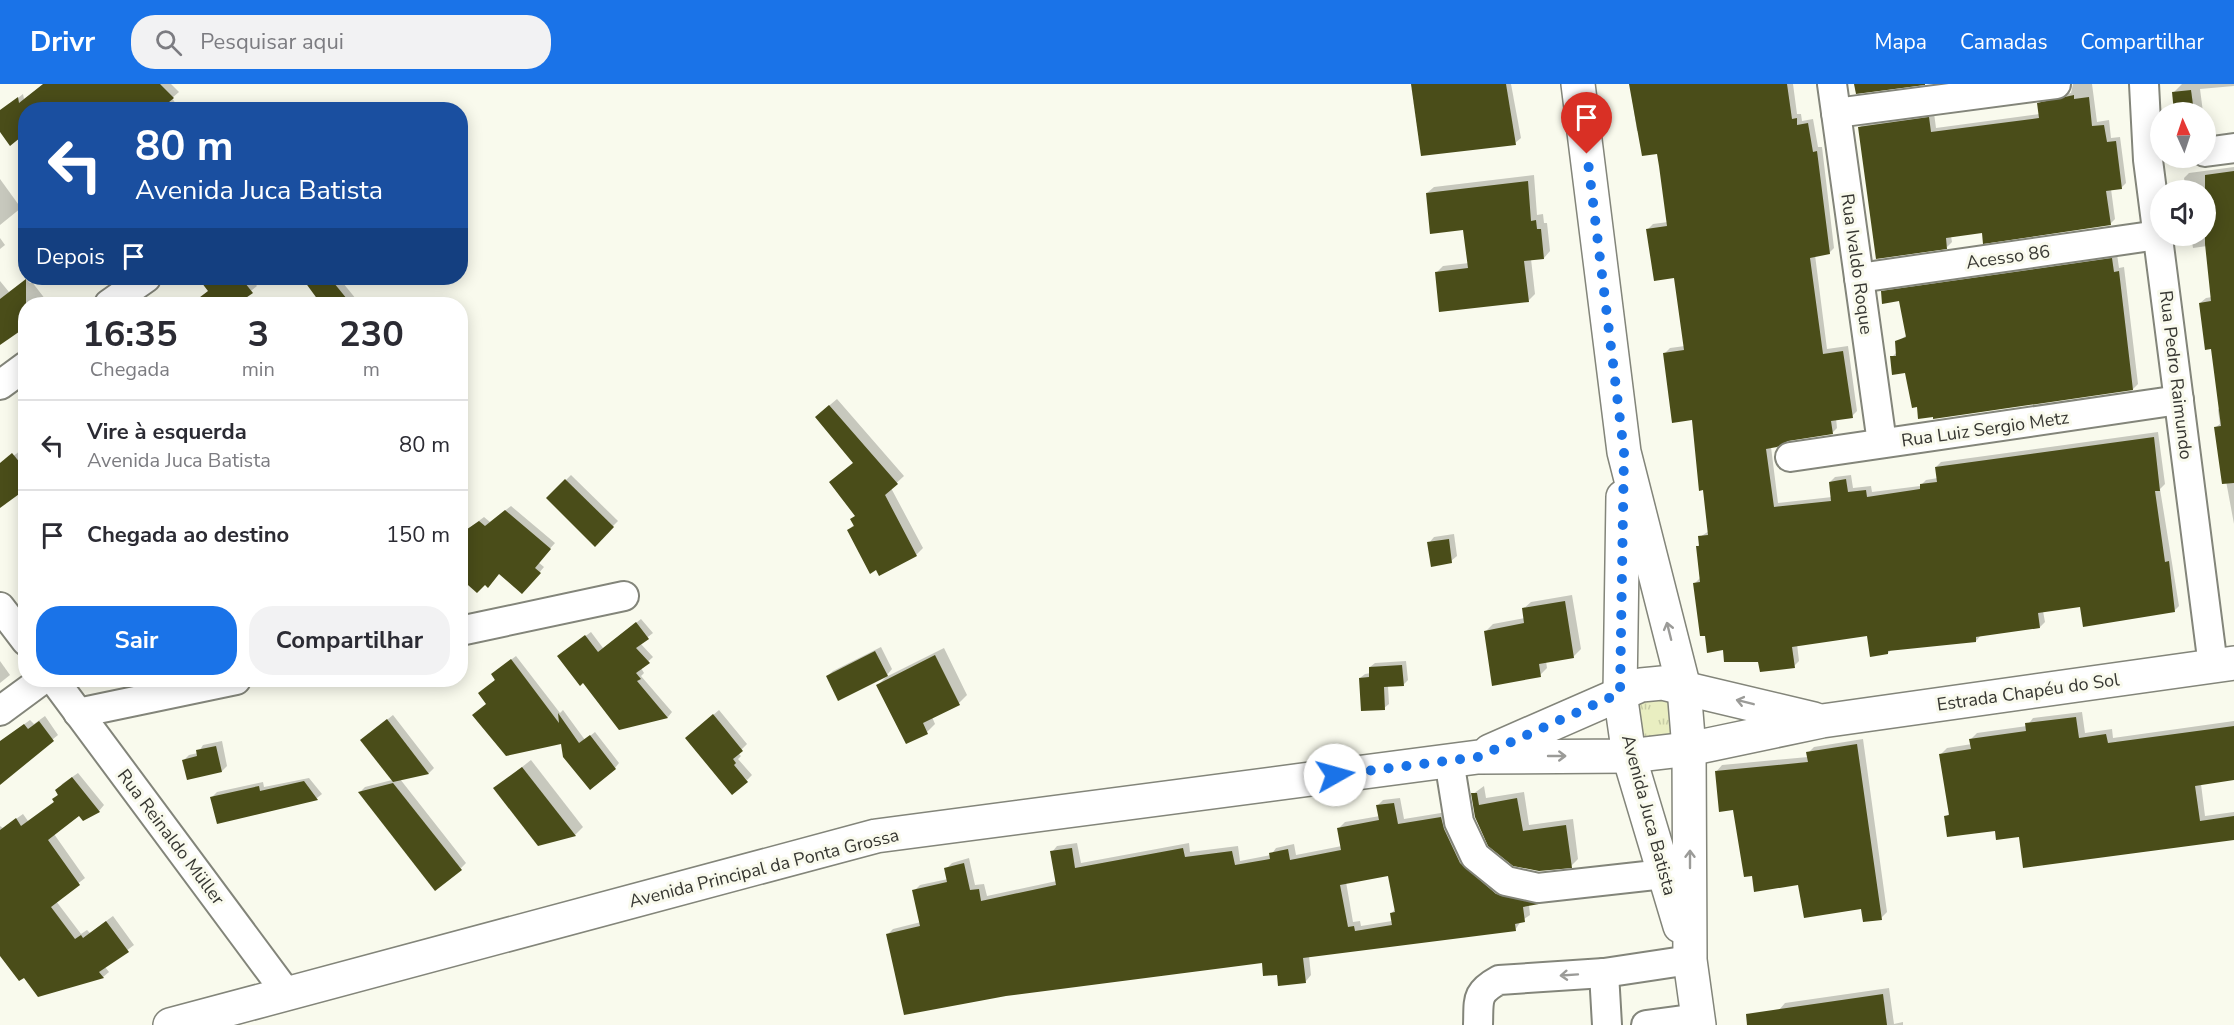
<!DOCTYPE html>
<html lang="pt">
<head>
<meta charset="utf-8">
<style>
	:root { --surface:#fff; --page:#f2f2f3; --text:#2b2b33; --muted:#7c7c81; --line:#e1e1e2; --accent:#1a73e8 }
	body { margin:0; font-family:"Nunito Sans",sans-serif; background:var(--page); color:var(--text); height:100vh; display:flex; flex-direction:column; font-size:22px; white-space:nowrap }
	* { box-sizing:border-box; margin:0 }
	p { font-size:20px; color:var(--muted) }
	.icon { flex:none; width:33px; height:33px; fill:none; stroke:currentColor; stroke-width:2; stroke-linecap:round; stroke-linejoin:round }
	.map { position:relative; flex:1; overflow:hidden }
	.drawer { position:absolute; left:18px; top:213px; width:450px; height:390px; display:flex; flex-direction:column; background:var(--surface); border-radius:24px; box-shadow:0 3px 15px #0003 }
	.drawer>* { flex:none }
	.guide { position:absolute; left:18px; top:18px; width:450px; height:183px; border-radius:24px; box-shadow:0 3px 15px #0003; background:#1a4fa0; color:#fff; overflow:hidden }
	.needle { width:39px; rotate:357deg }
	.fabs { position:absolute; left:2150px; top:18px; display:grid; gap:12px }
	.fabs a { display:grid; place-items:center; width:66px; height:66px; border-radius:50%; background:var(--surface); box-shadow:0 3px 15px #0003; font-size:30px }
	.pin { position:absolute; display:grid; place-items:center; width:51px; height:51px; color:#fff; margin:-62px -26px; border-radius:50% 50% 50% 0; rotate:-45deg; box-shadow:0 0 6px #0007 }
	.pin .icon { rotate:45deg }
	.me { position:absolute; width:66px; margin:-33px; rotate:83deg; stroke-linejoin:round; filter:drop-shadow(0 0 4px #0008) }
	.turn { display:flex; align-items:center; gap:21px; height:126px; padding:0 18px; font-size:27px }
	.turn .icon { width:78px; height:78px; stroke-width:2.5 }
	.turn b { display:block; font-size:42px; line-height:51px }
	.then { display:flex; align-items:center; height:57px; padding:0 18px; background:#0003; gap:12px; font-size:22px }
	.eta { display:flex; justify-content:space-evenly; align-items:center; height:102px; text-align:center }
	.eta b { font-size:36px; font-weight:700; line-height:42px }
	.action { display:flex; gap:12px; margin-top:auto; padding:12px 18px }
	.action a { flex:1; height:69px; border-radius:24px; background:var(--accent); color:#fff; font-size:24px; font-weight:700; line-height:69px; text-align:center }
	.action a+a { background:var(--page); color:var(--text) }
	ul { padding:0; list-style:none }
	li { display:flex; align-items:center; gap:18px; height:90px; padding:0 18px; border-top:2px solid var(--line) }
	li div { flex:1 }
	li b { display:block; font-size:22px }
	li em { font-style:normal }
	header { display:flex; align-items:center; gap:36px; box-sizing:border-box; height:84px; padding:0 30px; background:var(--accent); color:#fff }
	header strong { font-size:28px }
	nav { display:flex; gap:33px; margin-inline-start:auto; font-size:21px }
	.search { width:420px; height:54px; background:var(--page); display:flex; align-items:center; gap:15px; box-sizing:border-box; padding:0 21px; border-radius:24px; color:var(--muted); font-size:22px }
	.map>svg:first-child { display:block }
</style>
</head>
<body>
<header>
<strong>Drivr</strong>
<div class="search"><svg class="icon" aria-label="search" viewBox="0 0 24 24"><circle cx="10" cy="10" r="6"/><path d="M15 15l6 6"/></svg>Pesquisar aqui</div>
<nav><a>Mapa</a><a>Camadas</a><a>Compartilhar</a></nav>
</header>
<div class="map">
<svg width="2234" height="941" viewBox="0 0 2234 941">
	<defs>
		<pattern id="grass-tufts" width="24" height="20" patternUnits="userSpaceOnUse" patternTransform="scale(1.5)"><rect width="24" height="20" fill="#e9eec1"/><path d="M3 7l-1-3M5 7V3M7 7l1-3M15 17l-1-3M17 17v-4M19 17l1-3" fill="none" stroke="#c8cda6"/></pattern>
	</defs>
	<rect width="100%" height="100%" fill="#f9faed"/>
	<!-- grass -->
	<polygon fill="url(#grass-tufts)" points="1642,613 1674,616 1674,653 1642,657 1631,627"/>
	<!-- shadow -->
	<g fill="#0003" fill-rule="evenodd">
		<polygon points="44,0 171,0 179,8 172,14 180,26 26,26 26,56 22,58 0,45 0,28 23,10 24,15"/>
		<polygon points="1412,0 1511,0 1521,54 1515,59"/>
		<polygon points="1630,0 1793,0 1797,30 1801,30 1802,37 1813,35 1818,63 1822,63 1834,164 1829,169 1815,171 1827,265 1848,262 1857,327 1852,332 1836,334 1837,344 1832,349 1787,355 1771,363 1778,419 1832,413 1830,398 1835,393 1851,391 1853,404 1871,402 1872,408 1920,402 1926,396 1938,394 1936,383 1941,378 2158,348 2165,400 2160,405 2179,522 2174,527 2081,522 2043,527 2045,538 2040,543 1981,551 1976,557 1892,565 1888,569 1868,550 1797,560 1799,577 1794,582 1760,576 1724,565 1695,499 1700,494 1697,463 1700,460 1700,453 1709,447 1694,334 1665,269 1670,264 1685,262 1675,192 1648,145 1653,140 1668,138 1659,68 1640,47 1637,47"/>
		<polygon points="2073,0 2092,0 2097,38 2109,36 2111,54 2120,53 2126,99 2121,104 2111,105 2115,135 2110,140 1983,147 1951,152 1952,158 1947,163 1860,43 1865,38 1934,29 1936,44 2040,30 2038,20 2044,15 2071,9"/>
		<polygon points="2182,0 2234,0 2234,2 2200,5 2203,28 2176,28 2173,9"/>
		<polygon points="2234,83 2234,440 2216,343 2220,340 2218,326 2220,323 2213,263 2200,219 2206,214 2212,213 2207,162 2193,164 2191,152 2205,152 2205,106 2186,106 2184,94 2189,89"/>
		<polygon points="1534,91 1537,131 1543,130 1544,139 1547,139 1550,167 1544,174 1531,175 1535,210 1529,216 1436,189 1443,182 1469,179 1465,144 1427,109 1434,103"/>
		<polygon points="0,95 21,124 0,141"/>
		<polygon points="0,154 5,161 0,165"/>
		<polygon points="2117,170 2119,184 2124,183 2138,300 2133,305 1918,322 1907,287 1892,273 1897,268 1897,258 1907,251 1901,216 1883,208 1888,203"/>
		<polygon points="211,194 250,194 257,202 235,220 191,220 209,207 204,200"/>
		<polygon points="303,194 339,194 360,220 323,220"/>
		<polygon points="26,195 30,199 32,198 49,220 26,220 0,260 0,197 9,208"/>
		<polygon points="837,315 904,392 891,404 923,464 916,471 848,446 855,440 856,431 838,391 854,378 824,326"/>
		<polygon points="20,367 26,374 26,403 0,423 0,382"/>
		<polygon points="571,391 618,437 595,460 548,414"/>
		<polygon points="511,422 555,459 538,478 544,483 527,503 499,488 485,499 466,497 460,503 460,451 484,433 490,438"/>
		<polygon points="1454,450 1457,472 1451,477 1429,459 1434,453"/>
		<polygon points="1572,511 1581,565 1573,573 1546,577 1547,584 1540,591 1486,547 1493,540 1525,534 1523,525 1531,518"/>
		<polygon points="641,535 653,549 640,559 653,573 641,584 644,589 641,592 672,628 668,633 619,644 564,568 591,548 603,564"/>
		<polygon points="881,563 892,585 887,591 827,592 833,587"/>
		<polygon points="944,564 967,611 959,619 932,633 935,640 927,648 878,601 886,593"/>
		<polygon points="516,572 560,629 563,626 585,656 595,648 619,679 615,684 488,620 497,586"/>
		<polygon points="0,577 10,591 0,599"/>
		<polygon points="1406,577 1408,596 1403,601 1388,602 1389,620 1384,624 1360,594 1365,590 1371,589 1370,583 1375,579"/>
		<polygon points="719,626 747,660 738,669 741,672 738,675 752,691 747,696 692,649"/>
		<polygon points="2082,628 2085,649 2112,645 2113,654 2234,637 2234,695 2201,700 2205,732 2234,728 2234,754 2020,752 1946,733 1950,729 1941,670 1947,664 1972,660 1971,655 1977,649 2027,642 2033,634"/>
		<polygon points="393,631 434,684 429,689 400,695 466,779 461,784 360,708 365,703 392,696 362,656"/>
		<polygon points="45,632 58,651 0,698 0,667 15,647 30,636 34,640"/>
		<polygon points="1863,655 1887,828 1881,834 1862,823 1800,799 1753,790 1735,725 1716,688 1722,681 1808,673 1808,669 1814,663"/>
		<polygon points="222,657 227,682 222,687 184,676 189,671 198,669 203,661"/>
		<polygon points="531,676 583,743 575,751 495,704"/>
		<polygon points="78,689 104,721 99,727 79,730 54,750 85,794 56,817 81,850 87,846 90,849 113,832 134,861 105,883 109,888 103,893 24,892 0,869 0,742 3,744 23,730 28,737 55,717 62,700"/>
		<polygon points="309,694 322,710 317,714 218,738 212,713 217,708 263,698 264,703"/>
		<polygon points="1484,702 1486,714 1524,708 1529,741 1573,735 1578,775 1571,782 1490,761 1473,710"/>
		<path d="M1400 714 1404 735 1447 728 1543 814 1538 819 1529 821 1530 831 1521 837 1515 846 1309 872 1311 891 1306 897 1278 889 1263 878 887 851 893 845 921 838 914 807 920 801 948 795 946 785 952 779 969 774 975 801 984 800 987 812 1057 797 1052 768 1057 762 1077 759 1081 779 1189 759 1190 768 1238 762 1240 777 1271 771 1276 764 1294 760 1296 771 1342 762 1339 744 1345 738 1380 732 1378 721 1383 716ZM1390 791 1396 824 1391 830 1392 837 1361 842 1360 837 1353 838 1346 798Z"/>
		<polygon points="1889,904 1894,940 1903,938 1903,941 1781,941 1779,926 1785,919"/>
	</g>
	<!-- building -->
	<g fill="#4a4d19" fill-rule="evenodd">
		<polygon points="43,0 160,0 174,14 159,26 26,26 26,49 10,62 0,48 0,26 18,13 19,19"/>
		<polygon points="1411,0 1506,0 1516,61 1421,72"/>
		<polygon points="1629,0 1787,0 1792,35 1797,34 1797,41 1808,39 1813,68 1817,67 1830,170 1810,174 1823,270 1843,267 1853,334 1831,337 1833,350 1788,357 1777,363 1766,365 1774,423 1831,417 1829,398 1846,395 1848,408 1866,406 1867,413 1920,405 1920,400 1937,398 1935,383 2154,353 2160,407 2155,407 2165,478 2169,477 2175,528 2083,543 2080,523 2038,529 2040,544 1976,553 1976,558 1888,567 1888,570 1870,573 1867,552 1792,563 1795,584 1760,588 1758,578 1724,578 1723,566 1707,569 1705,552 1700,552 1693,499 1700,498 1696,462 1699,462 1698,452 1708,451 1703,406 1699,407 1692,336 1672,339 1663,269 1684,266 1674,194 1654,197 1646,145 1667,142 1659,82 1657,70 1642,72"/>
		<polygon points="1854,0 1925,0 1925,1 1856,10"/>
		<polygon points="2191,6 2194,28 2174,28 2172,8"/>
		<polygon points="2074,11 2074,15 2089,13 2092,42 2104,41 2107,58 2116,57 2122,105 2106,107 2111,141 1983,160 1982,149 1946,154 1947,165 1876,175 1858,43 1929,33 1931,48 2039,34 2037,19"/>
		<polygon points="2234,87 2234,399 2222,400 2214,343 2221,342 2211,265 2205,266 2199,219 2211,217 2205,160 2205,91"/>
		<polygon points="1528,97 1531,137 1536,136 1537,145 1541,145 1544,175 1524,177 1529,218 1439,228 1435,188 1468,184 1463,146 1430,150 1426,109"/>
		<polygon points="2112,174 2114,188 2119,187 2133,306 1933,335 1933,333 1918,335 1917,323 1912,324 1905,289 1892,291 1890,272 1896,272 1895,257 1906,253 1899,217 1882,220 1881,207"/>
		<polygon points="198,194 241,194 253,209 237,220 191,220 208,207"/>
		<polygon points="302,194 330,194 351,220 321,220"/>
		<polygon points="26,195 26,243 0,261 0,215"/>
		<polygon points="829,321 898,400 885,411 917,472 879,492 876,486 870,490 847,446 854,442 850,435 855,432 829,398 853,379 815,333"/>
		<polygon points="12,369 26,386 26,405 0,424 0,379"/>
		<polygon points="565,395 614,443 595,463 546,414"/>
		<polygon points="505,426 551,465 535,484 541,489 522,510 499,490 488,504 485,501 477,509 460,494 460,450 479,437 485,442"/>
		<polygon points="1449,455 1452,479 1431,483 1427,458"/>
		<polygon points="1565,517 1574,574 1539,580 1541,593 1492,602 1484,547 1524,539 1522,524"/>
		<polygon points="636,538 649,555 636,564 650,579 636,589 641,595 637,597 668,634 619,646 583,599 580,602 557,572 585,551 598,568"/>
		<polygon points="875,567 888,592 838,617 826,592"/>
		<polygon points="935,571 960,621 923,639 928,650 906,660 876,601"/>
		<polygon points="511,575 559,639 558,629 579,659 590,651 616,685 590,706 563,673 561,660 506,672 472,631 486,620 478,609 495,596 491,590"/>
		<polygon points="1402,581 1404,602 1384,603 1385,626 1361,627 1359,594 1369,593 1369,583"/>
		<polygon points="713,630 743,667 733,675 736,679 734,681 748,698 732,711 685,654"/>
		<polygon points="2076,633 2079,654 2106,650 2108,659 2234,642 2234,696 2195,702 2200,737 2234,732 2234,756 2023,784 2019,753 1996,756 1995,747 1947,753 1944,732 1949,731 1939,670 1971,665 1969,655 2026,647 2025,639"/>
		<polygon points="387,635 413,669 429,690 393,698 360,656"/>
		<polygon points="39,637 54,657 0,701 0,657 24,640 28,645"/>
		<polygon points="1857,660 1882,836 1863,838 1861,825 1804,834 1798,801 1754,808 1752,792 1744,793 1733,726 1719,728 1715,687 1808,678 1806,668"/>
		<polygon points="216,662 222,688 187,696 182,676 197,672 196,666"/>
		<polygon points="522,683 576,752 538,762 493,704"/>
		<polygon points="72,693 100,728 83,737 79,732 48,756 80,801 51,823 75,855 81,851 83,854 106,837 129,868 99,888 104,894 38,913 24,894 19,897 0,872 0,746 16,734 21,742 54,718 52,715 58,711 55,706"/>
		<polygon points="304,697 318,716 217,740 210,713 259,702 260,707"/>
		<polygon points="393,699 462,786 435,807 358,708"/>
		<polygon points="1471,709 1477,709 1479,721 1517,714 1523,747 1566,741 1572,784 1539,787 1513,782 1488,762 1475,733"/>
		<path d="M1394 719 1398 740 1441 733 1444 745 1460 779 1496 810 1539 820 1523 823 1525 838 1515 840 1516 847 1303 874 1306 899 1278 902 1277 891 1263 892 1262 879 1006 912 904 931 886 850 920 842 912 806 947 798 944 784 964 779 970 806 979 805 981 817 1056 801 1050 767 1072 764 1075 784 1183 764 1185 773 1232 767 1235 781 1270 775 1269 769 1288 765 1290 776 1341 766 1337 744 1379 736 1376 721ZM1388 792 1395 828 1390 829 1392 841 1355 847 1354 842 1348 843 1340 801Z"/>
		<polygon points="1883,910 1887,941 1747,941 1746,930"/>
	</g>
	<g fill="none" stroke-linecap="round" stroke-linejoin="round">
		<!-- minor casing -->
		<g stroke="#83857a" stroke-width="32">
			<g id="minor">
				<polyline points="1832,0 1882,359"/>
				<polyline points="2144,0 2148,76 2213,582"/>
				<polyline points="1836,29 2056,0"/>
				<polyline points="2205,68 2234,64"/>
				<polyline points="1859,194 2158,151"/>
				<polyline points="109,220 146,194"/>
				<polyline points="0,301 26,282"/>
				<polyline points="1790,373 2179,316"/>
				<polyline points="0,523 26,557"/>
				<polyline points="460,547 624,512"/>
				<polyline points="54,596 288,911"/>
				<polyline points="0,627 42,596"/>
				<polyline points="78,629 236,596"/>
				<polyline points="1449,676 1459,738 1475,772 1506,797 1538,804 1664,790"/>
				<polyline points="1604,889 1607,941"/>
				<path d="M1478 941C1479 916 1475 909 1499 896L1604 889 1690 876"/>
				<polyline points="1646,941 1698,934"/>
			</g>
		</g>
		<!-- major casing -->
		<g stroke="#83857a" stroke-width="36">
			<g id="major">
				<polyline points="1578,0 1624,368 1684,604 1689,665 1690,876 1699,941"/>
				<polyline points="1623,413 1620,609 1629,672 1680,842"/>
				<polyline points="1490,667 1641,601 1662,599 1814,635"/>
				<polyline points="170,941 876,752 1478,673 1629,672 1689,665 1822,637 2234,579"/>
			</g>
		</g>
		<!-- minor -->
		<use href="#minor" stroke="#fff" stroke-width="28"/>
		<!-- major -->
		<use href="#major" stroke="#fff" stroke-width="33"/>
	</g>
	<!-- one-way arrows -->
	<defs><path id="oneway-shaft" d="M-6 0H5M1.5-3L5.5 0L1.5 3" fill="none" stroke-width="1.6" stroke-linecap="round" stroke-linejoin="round" transform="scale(1.5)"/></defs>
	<g stroke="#9b9b98">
		<use href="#oneway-shaft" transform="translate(1669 547) rotate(-104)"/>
		<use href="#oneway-shaft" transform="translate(1745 618) rotate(-166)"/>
		<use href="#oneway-shaft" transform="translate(1557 672)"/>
		<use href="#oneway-shaft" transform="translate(1690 775) rotate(-90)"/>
		<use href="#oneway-shaft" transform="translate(1569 891) rotate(176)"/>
	</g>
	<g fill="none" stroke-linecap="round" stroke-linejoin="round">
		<!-- route -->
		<polyline stroke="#1a73e8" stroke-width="10" stroke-dasharray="0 18" points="1335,691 1478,673 1620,609 1624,368 1587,70"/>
	</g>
	<g text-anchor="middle" stroke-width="6" stroke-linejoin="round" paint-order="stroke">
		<!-- street labels -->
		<g font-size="18" fill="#373732" stroke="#f9faed">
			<text transform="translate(2008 173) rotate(-8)" y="6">Acesso 86</text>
			<text transform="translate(1857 180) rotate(82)" y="6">Rua Ivaldo Roque</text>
			<text transform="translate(2176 291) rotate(83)" y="6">Rua Pedro Raimundo</text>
			<text transform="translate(1985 345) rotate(-8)" y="6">Rua Luiz Sergio Metz</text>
			<text transform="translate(2028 608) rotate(-8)" y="6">Estrada Chapéu do Sol</text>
			<text transform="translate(1649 731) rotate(75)" y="6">Avenida Juca Batista</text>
			<text transform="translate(171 753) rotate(53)" y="6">Rua Reinaldo Müller</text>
			<text transform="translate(764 784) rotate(-14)" y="6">Avenida Principal da Ponta Grossa</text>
		</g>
	</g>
</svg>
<div class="fabs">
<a><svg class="needle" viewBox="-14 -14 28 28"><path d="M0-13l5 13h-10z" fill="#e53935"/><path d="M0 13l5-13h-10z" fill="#7c7c81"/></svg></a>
<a><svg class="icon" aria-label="sound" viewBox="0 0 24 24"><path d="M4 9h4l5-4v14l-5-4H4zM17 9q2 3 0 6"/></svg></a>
</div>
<div class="pin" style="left:1587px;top:70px;background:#d93025"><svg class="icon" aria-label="arrive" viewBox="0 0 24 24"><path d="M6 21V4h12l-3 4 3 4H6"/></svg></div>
<svg class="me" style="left:1335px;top:691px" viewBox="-20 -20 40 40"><circle r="19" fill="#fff"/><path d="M0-13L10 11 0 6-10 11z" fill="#1a73e8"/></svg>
<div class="guide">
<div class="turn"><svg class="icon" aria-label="left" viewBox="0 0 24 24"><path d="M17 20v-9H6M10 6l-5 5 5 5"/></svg><div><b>80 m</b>Avenida Juca Batista</div></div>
<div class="then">Depois<svg class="icon" aria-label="arrive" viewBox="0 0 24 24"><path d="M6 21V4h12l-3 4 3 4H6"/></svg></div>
</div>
<section class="drawer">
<div class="eta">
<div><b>16:35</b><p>Chegada</p></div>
<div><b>3</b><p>min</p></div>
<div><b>230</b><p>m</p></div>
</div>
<ul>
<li><svg class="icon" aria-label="left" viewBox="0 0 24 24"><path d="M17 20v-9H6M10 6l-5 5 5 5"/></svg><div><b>Vire à esquerda</b><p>Avenida Juca Batista</p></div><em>80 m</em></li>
<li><svg class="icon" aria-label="arrive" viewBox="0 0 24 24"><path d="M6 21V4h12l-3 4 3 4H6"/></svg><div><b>Chegada ao destino</b></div><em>150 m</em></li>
</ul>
<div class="action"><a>Sair</a><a>Compartilhar</a></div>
</section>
</div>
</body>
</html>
